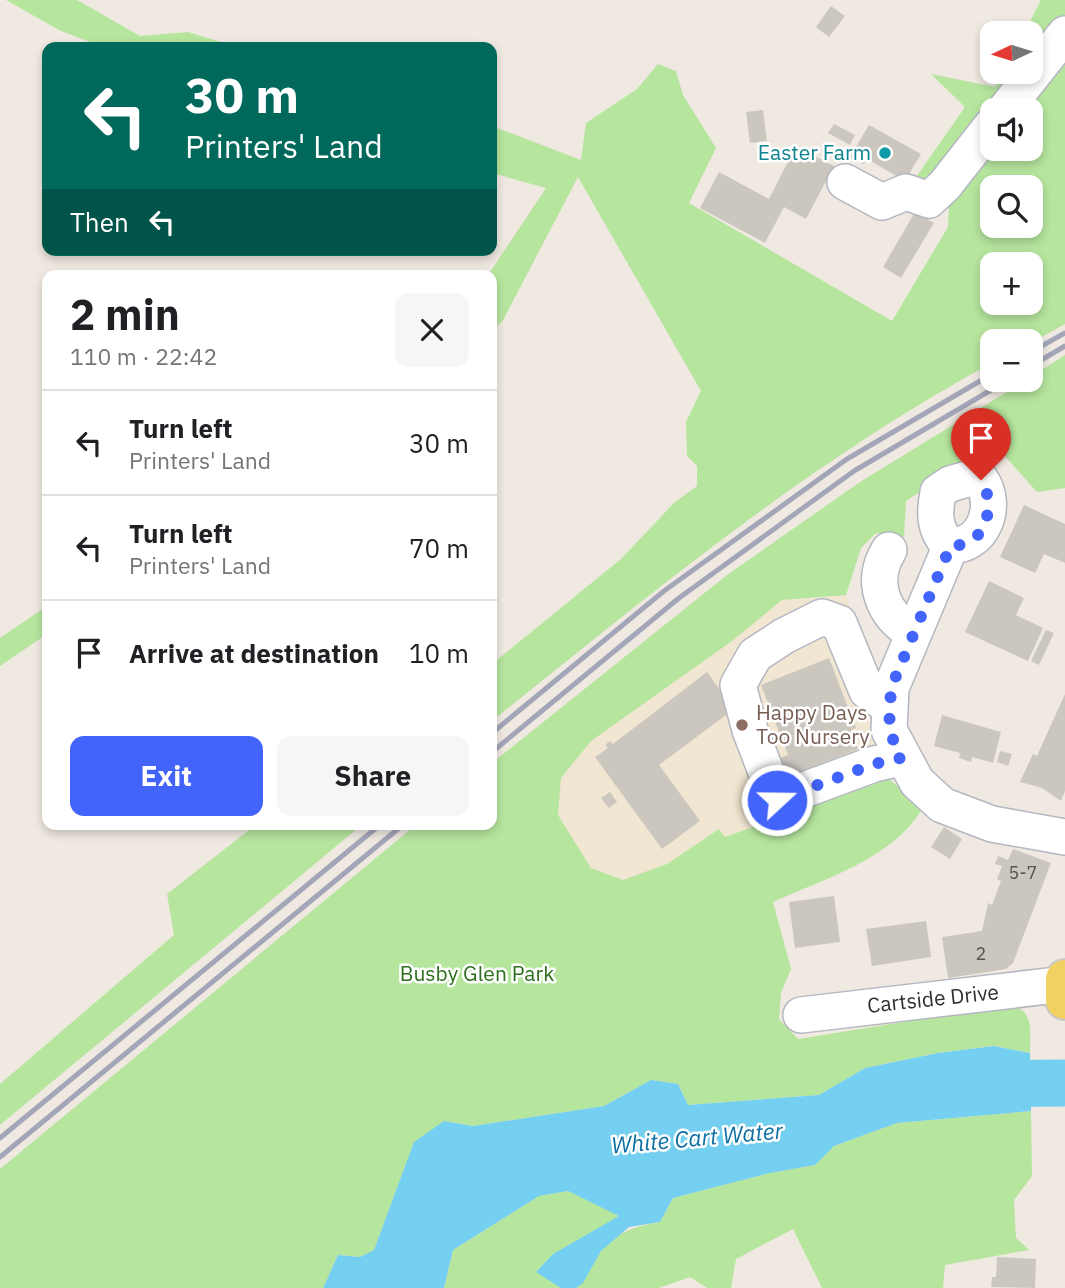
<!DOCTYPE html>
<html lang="en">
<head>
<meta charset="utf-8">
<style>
	:root { --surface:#fff; --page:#f6f6f6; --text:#202124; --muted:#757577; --line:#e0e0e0; --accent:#4264fb }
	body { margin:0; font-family:"IBM Plex Sans",sans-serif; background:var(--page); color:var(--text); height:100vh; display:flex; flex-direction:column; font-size:26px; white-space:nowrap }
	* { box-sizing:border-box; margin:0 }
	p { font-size:23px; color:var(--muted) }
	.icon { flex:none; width:38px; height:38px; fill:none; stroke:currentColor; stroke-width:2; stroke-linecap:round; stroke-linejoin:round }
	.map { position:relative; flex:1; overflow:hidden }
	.side { position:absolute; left:42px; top:270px; width:455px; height:560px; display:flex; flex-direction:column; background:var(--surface); border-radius:14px; box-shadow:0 4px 10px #0003 }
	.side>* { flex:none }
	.banner { position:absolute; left:42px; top:42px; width:455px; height:214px; border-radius:14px; box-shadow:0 4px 10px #0003; background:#00695c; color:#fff; overflow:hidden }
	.needle { width:46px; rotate:266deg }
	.tools { position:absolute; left:980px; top:21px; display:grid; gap:14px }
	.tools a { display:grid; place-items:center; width:63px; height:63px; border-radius:14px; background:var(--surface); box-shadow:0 4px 10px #0003; font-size:35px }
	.pin { position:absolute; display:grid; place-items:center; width:60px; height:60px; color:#fff; margin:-72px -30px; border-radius:50% 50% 50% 0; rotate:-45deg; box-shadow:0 0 7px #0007 }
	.pin .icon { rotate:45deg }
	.me { position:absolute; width:77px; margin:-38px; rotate:69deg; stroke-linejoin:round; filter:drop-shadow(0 0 5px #0008) }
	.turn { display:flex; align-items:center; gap:24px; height:147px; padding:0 28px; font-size:32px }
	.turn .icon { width:91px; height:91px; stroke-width:2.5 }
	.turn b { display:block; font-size:49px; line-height:60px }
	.then { display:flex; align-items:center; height:66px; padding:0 28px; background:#0003; gap:14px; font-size:26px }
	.round { display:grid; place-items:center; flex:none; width:74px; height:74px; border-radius:14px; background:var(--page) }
	.overview { display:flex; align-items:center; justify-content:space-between; height:119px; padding:0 28px }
	h1 { font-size:42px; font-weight:700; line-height:52px }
	.action { display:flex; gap:14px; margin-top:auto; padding:14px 28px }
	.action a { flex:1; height:80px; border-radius:14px; background:var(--accent); color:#fff; font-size:28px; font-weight:700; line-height:80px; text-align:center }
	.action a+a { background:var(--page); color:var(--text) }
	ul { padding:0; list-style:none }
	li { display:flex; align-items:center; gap:21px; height:105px; padding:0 28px; border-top:2px solid var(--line) }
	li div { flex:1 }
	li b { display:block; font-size:26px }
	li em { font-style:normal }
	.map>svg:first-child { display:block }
</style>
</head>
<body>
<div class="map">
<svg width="1065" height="1288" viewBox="0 0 1065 1288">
	<rect width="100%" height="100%" fill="#efe9e1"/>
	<!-- education -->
	<polygon fill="#f0e6d1" points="846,595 873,673 866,709 889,779 724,838 718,829 667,864 623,880 591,868 558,815 561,778 591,741 732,641 782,600"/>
	<!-- green -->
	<g fill="#b6e59e" fill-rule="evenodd">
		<polygon points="6,0 77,0 140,36 188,32 237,47 103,47 61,31"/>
		<path d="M1041 0H1065V324L1031 343 992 341V363C810 461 652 593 492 721V664L621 559 675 502 697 486V466L687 456 686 422 701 391 578 177 502 322 492 329V275H488L546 188 492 173V126L581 160 586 123 637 89 658 64 676 71 683 95 716 148 689 203 892 321 948 227 949 203 912 183 965 107 931 74 995 87 1003 72H1031V33H1024ZM992 110H1031V149H992ZM992 187H1031V226H992ZM992 264H1031V303H992Z"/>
		<path d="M1065 355V488L1037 492 1003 454 978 447 963 464 906 501 904 537 876 533 861 548 846 595 782 600 732 641 591 741 561 778 558 815 591 868 623 880 667 864 719 829 725 837 889 779 923 808C891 860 826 878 773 902L791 969 781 993 779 1019 798 1039 1009 1005C1035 1009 1030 1032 1030 1053L994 1046 938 1053 865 1068 819 1095 688 1105 678 1084 651 1080 604 1106 473 1126 444 1121 414 1143 374 1250 360 1257 338 1255 323 1288H0V1169L417 824H492V763L727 575 860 482 1026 380H1031V377Z"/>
		<polygon points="47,606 47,634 0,666 0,638"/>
		<polygon points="257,824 363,824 0,1125 0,1084 174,935 167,894"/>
		<path d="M1031 1111 1032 1176 1014 1200 1016 1238 1029 1250 945 1265 943 1288H822L793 1229 736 1259 731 1288H707L690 1277 659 1288H576C587 1280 591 1267 598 1256 611 1233 636 1226 660 1222L673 1198 770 1173 815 1165 834 1146 897 1123Z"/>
		<polygon points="568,1191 620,1216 553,1254 537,1271 561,1288 444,1288 453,1250 539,1196"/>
	</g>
	<!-- water -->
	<polygon fill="#75cff0" points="994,1046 1030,1053 1031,1111 897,1123 834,1146 815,1165 770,1173 673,1198 660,1222 629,1227 601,1251 583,1283 576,1288 561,1288 536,1272 553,1254 619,1216 568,1191 539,1196 453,1250 444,1288 323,1288 338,1255 360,1257 374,1250 414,1142 444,1121 473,1126 604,1106 651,1080 678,1084 688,1105 819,1095 865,1068 938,1053"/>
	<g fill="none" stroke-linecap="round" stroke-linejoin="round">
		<!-- river -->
		<polyline stroke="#75cff0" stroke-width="47" points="967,1084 1065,1083"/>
	</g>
	<!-- building -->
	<g fill="#cbc7bf">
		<polygon points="831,6 845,16 829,37 816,27"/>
		<polygon points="763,110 767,141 750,143 746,112"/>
		<polygon points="834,124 855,135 850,145 828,133"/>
		<polygon points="869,125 921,154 905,181 867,159 864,164 850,157"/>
		<polygon points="796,146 834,166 806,219 784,207 765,243 700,208 719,172 769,199"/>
		<polygon points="915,212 934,223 901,278 883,267"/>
		<polygon points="1024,505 1065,524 1065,563 1044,554 1035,573 1000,557"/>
		<polygon points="989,581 1024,598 1016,615 1043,628 1028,661 965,632"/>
		<polygon points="1046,630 1054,633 1039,665 1031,661"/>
		<polygon points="829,658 856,728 851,730 858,749 783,778 775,760 788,755 761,685"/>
		<polygon points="707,672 734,709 659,765 700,821 662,849 595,757 608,748 605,745 610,741 613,744"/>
		<polygon points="1065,694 1065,791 1061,801 1042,788 1020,782 1033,754 1037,756"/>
		<polygon points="942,715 1001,732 993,763 972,757 971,762 959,758 960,753 934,746"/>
		<polygon points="1000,751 1012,754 1008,766 997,762"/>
		<polygon points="610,792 617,802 609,808 601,798"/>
		<polygon points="944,827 962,839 950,859 931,847"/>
		<polygon points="1013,849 1051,863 1013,963 1006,969 948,978 942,937 982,931 988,903 992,905 1001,881 997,879 1002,866 995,864 998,856 1008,860"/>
		<polygon points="834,896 840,942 795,948 789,902"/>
		<polygon points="926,921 931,957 872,966 866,929"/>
		<polygon points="997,1257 1036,1259 1035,1288 991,1287 992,1277 996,1277"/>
	</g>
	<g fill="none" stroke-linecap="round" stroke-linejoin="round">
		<!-- minor casing -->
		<g stroke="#b4b7c1" stroke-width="38">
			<g id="minor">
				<polyline points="1005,110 1065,34"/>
				<polyline points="845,182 882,202 906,192 929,200 945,185 992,125"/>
				<path d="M967 479 981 480C999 506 983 549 948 545 934 528 934 514 938 492L950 484Z"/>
				<polyline points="951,545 891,688 889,730 917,782 942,805 992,824 1065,837"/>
				<path d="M889 550C869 582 883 615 913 633"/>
				<polyline points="888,706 867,691 839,623 822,617 784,636 755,655 738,685 750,730 777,800 874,764 901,758"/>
				<polyline points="801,1015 1065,984"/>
			</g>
		</g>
		<!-- major casing -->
		<g stroke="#c9c9c9" stroke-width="42">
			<polyline id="major" points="1065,979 1065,1000"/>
		</g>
		<!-- minor -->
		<use href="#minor" stroke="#fff" stroke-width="35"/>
		<!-- major -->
		<use href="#major" stroke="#f2d163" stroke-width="38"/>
		<!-- rail -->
		<g stroke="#a3a6b8" stroke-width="5">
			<polyline points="1031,352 1065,333"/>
			<polyline points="1031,366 1065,346"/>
			<polyline points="492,733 664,591 847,459 992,374"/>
			<polyline points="492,752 679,598 854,471 1008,380"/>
			<polyline points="0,1138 381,824"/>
			<polyline points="0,1157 404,824"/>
		</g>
	</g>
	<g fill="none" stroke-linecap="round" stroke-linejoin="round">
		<!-- route -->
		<path stroke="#4264fb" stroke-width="12" stroke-dasharray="0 21.6" d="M777 800 874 764 901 758 889 730 891 688 951 545C986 549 997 503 981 480"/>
	</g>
	<!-- markers -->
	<circle fill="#0f9aa8" stroke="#fff" stroke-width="2.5" cx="885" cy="153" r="7"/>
	<circle fill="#8d6e63" stroke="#fff" stroke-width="2.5" cx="742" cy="725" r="7"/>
	<g text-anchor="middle" stroke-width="5" stroke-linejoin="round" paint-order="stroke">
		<!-- number labels -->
		<g font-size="18" fill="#555452">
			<text x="1023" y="879">5-7</text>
			<text x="981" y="960">2</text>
		</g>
		<!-- culture labels -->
		<g font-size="21" fill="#0d838f" stroke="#fff" text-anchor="end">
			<text x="871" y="160">Easter Farm</text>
		</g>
		<!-- education labels -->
		<g font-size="21" fill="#785e54" stroke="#fff" text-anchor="start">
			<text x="756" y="720">Happy Days<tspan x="756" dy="24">Too Nursery</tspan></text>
		</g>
		<!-- park labels -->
		<g font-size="21" fill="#2c6e1b" stroke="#fff">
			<text x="477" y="981">Busby Glen Park</text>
		</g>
		<!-- street labels -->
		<g font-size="21" fill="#2e2e2e" stroke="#fff">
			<text transform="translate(933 999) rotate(-6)" y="7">Cartside Drive</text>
		</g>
		<!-- water labels -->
		<g font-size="23" font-style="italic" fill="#0d6fa3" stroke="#fff">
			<text transform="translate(697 1138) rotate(-5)" y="8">White Cart Water</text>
		</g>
	</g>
</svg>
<div class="tools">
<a><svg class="needle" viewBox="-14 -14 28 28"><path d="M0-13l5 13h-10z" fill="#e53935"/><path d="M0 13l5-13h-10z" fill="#757577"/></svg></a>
<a><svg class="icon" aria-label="sound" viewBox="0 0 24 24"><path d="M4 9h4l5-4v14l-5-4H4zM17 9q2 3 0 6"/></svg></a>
<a><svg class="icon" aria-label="search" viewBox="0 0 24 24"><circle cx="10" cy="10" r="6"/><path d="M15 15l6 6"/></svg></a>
<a>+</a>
<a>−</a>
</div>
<div class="pin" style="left:981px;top:480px;background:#d93025"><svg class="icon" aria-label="arrive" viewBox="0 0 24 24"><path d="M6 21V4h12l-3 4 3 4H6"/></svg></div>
<svg class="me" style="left:777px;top:800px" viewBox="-20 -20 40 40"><circle r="17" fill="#4264fb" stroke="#fff" stroke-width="3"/><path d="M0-11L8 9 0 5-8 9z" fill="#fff"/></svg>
<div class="banner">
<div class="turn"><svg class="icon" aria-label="left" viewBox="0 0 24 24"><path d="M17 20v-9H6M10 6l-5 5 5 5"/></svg><div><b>30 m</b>Printers' Land</div></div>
<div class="then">Then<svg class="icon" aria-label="left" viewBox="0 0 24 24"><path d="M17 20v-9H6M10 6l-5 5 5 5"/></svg></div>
</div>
<section class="side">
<div class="overview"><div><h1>2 min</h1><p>110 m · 22:42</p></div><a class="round"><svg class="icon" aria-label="close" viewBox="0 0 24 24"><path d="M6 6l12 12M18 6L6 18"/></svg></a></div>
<ul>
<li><svg class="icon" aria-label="left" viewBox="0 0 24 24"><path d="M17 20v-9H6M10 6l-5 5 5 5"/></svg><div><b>Turn left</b><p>Printers' Land</p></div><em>30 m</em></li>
<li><svg class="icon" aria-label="left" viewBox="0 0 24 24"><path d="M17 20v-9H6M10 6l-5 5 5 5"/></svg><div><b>Turn left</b><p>Printers' Land</p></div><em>70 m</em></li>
<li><svg class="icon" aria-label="arrive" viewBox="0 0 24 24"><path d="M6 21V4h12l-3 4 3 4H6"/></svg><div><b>Arrive at destination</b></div><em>10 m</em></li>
</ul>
<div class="action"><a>Exit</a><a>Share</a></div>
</section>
</div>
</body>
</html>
